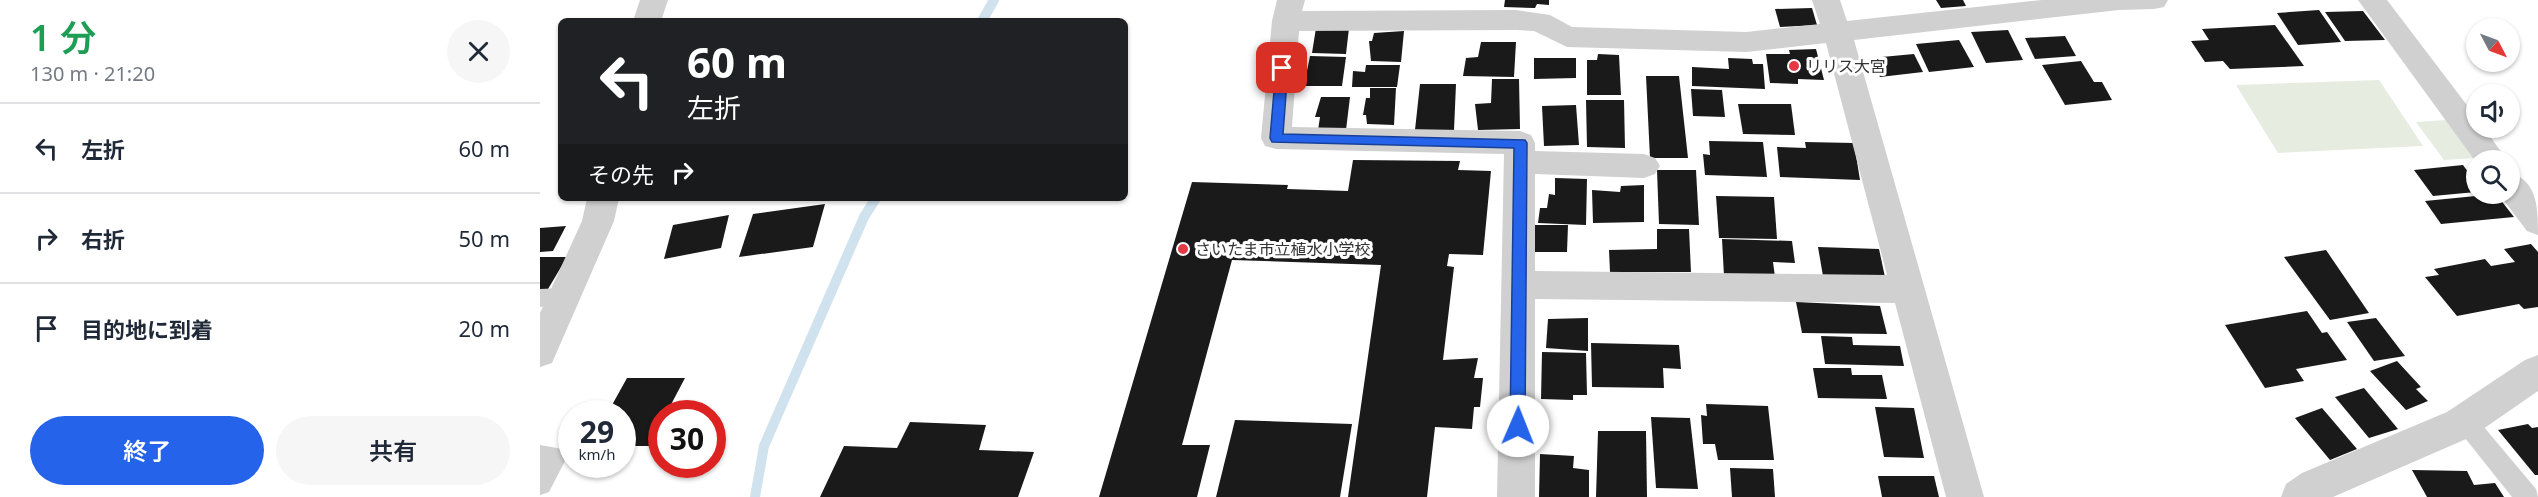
<!DOCTYPE html>
<html lang="ja">
<head>
<meta charset="utf-8">
<style>
	:root { --surface:#fff; --page:#f6f6f7; --text:#1f2937; --muted:#747a83; --line:#e0e1e3; --accent:#2563eb }
	body { margin:0; font-family:"Noto Sans","Noto Sans JP",sans-serif; background:var(--page); color:var(--text); height:100vh; display:flex; flex-direction:column; font-size:22px; white-space:nowrap }
	* { box-sizing:border-box; margin:0 }
	p { font-size:20px; color:var(--muted) }
	.icon { flex:none; width:33px; height:33px; fill:none; stroke:currentColor; stroke-width:2; stroke-linecap:round; stroke-linejoin:round }
	.map { position:relative; flex:1; overflow:hidden }
	.sheet { display:flex; flex-direction:column; background:var(--surface); width:540px }
	.sheet>* { flex:none }
	.top-card { position:absolute; left:18px; top:18px; width:570px; height:183px; border-radius:9px; box-shadow:0 2px 4px #0004; background:#202124; color:#fff; overflow:hidden }
	.needle { width:39px; rotate:131deg }
	.fabs { position:absolute; left:1926px; top:18px; display:grid; gap:12px }
	.fabs a { display:grid; place-items:center; width:54px; height:54px; border-radius:50%; background:var(--surface); box-shadow:0 2px 4px #0004; font-size:30px }
	.speed { position:absolute; left:18px; top:400px; display:flex; gap:12px; font-size:30px; font-weight:700; text-align:center }
	.speed>* { display:grid; place-content:center; width:78px; height:78px; border-radius:50%; background:var(--surface); box-shadow:0 2px 4px #0004; line-height:1 }
	.speed small { font-size:15px; font-weight:400 }
	.speed .limit { border:9px solid #d22; background:#fff; color:#111 }
	.pin { position:absolute; display:grid; place-items:center; width:51px; height:51px; color:#fff; margin:-26px; border-radius:12px; box-shadow:0 3px 9px #0006 }
	.me { position:absolute; width:66px; margin:-33px; rotate:1deg; stroke-linejoin:round; filter:drop-shadow(0 0 4px #0008) }
	.turn { display:flex; align-items:center; gap:21px; height:126px; padding:0 30px; font-size:27px }
	.turn .icon { width:78px; height:78px; stroke-width:2.5 }
	.turn b { display:block; font-size:42px; line-height:51px }
	.then { display:flex; align-items:center; height:57px; padding:0 30px; background:#0003; gap:12px; font-size:22px }
	.round { display:grid; place-items:center; flex:none; width:63px; height:63px; border-radius:32px; background:var(--page) }
	.overview { display:flex; align-items:center; justify-content:space-between; height:102px; padding:0 30px }
	h1 { font-size:36px; font-weight:600; line-height:45px; color:#1e9e55 }
	.action { display:flex; gap:12px; margin-top:auto; padding:12px 30px }
	.action a { flex:1; height:69px; border-radius:36px; background:var(--accent); color:#fff; font-size:24px; font-weight:600; line-height:69px; text-align:center }
	.action a+a { background:var(--page); color:var(--text) }
	ul { padding:0; list-style:none }
	li { display:flex; align-items:center; gap:18px; height:90px; padding:0 30px; border-top:2px solid var(--line) }
	li div { flex:1 }
	li b { display:block; font-size:22px }
	li em { font-style:normal }
	main { display:flex; flex:1; min-height:0 }
	.map>svg:first-child { display:block }
</style>
</head>
<body>
<main>
<section class="sheet">
<div class="overview"><div><h1>1 分</h1><p>130 m · 21:20</p></div><a class="round"><svg class="icon" aria-label="close" viewBox="0 0 24 24"><path d="M6 6l12 12M18 6L6 18"/></svg></a></div>
<ul>
<li><svg class="icon" aria-label="left" viewBox="0 0 24 24"><path d="M17 20v-9H6M10 6l-5 5 5 5"/></svg><div><b>左折</b></div><em>60 m</em></li>
<li><svg class="icon" aria-label="right" viewBox="0 0 24 24"><path d="M7 20v-9h11M14 6l5 5-5 5"/></svg><div><b>右折</b></div><em>50 m</em></li>
<li><svg class="icon" aria-label="arrive" viewBox="0 0 24 24"><path d="M6 21V4h12l-3 4 3 4H6"/></svg><div><b>目的地に到着</b></div><em>20 m</em></li>
</ul>
<div class="action"><a>終了</a><a>共有</a></div>
</section>
<div class="map">
<svg width="1998" height="497" viewBox="0 0 1998 497">
	<rect width="100%" height="100%" fill="#fff"/>
	<!-- green -->
	<g fill="#e6ecdf">
		<polygon points="1839,80 1883,146 1738,153 1696,85"/>
		<polygon points="1907,120 1935,158 1904,160 1876,122"/>
	</g>
	<g fill="none" stroke-linecap="round" stroke-linejoin="round">
		<!-- stream -->
		<g stroke="#cfe2ee" stroke-width="10">
			<polyline points="442,21 454,0"/>
			<polyline points="215,497 224,446 324,217 336,198"/>
		</g>
	</g>
	<!-- building -->
	<g fill="#1a1a1a">
		<polygon points="965,0 1009,0 1009,5 997,4 995,8 964,7"/>
		<polygon points="1396,0 1423,0 1426,6 1401,8"/>
		<polygon points="1272,8 1277,25 1240,27 1235,9"/>
		<polygon points="1779,10 1801,42 1758,45 1737,13"/>
		<polygon points="1823,11 1845,40 1805,41 1785,12"/>
		<polygon points="1735,25 1764,66 1690,69 1683,61 1665,62 1651,41 1669,40 1662,29"/>
		<polygon points="776,28 809,28 806,54 772,53"/>
		<polygon points="1468,30 1483,60 1446,63 1431,32"/>
		<polygon points="864,31 861,62 831,61 829,41 832,41 834,33"/>
		<polygon points="1525,36 1536,56 1495,59 1485,38"/>
		<polygon points="1419,40 1434,67 1389,72 1376,44"/>
		<polygon points="941,42 976,42 974,77 923,76 926,58 938,57"/>
		<polygon points="1276,49 1284,80 1258,79 1258,84 1230,83 1226,54 1250,54 1249,50"/>
		<polygon points="1058,54 1079,55 1081,95 1047,95 1047,60 1057,60"/>
		<polygon points="1374,54 1383,72 1340,77 1331,58"/>
		<polygon points="770,56 806,57 802,86 764,86"/>
		<polygon points="994,58 1036,58 1036,78 994,79"/>
		<polygon points="1188,58 1212,59 1213,64 1223,64 1225,89 1152,86 1152,67 1189,69"/>
		<polygon points="1541,61 1554,82 1562,82 1572,100 1525,105 1502,65"/>
		<polygon points="826,65 860,65 857,87 812,87 813,71 825,72"/>
		<polygon points="1106,76 1139,76 1148,158 1110,158"/>
		<polygon points="952,79 979,79 980,129 938,130 935,104 951,103"/>
		<polygon points="880,84 916,84 914,130 875,130"/>
		<polygon points="830,88 856,88 854,125 827,124 826,115 823,115 826,98 830,98"/>
		<polygon points="1151,89 1182,90 1185,117 1153,116"/>
		<polygon points="781,97 810,97 806,130 778,130 780,117 775,117"/>
		<polygon points="1046,100 1084,100 1085,148 1047,147"/>
		<polygon points="1198,104 1251,104 1255,135 1203,134"/>
		<polygon points="1036,105 1039,145 1004,146 1002,106"/>
		<polygon points="1169,141 1223,142 1227,177 1165,175 1163,154 1170,155"/>
		<polygon points="1265,142 1314,143 1320,180 1240,177 1237,147 1266,148"/>
		<polygon points="813,160 920,161 918,170 951,171 943,255 909,254 907,266 914,267 903,360 938,358 934,378 943,378 940,407 934,407 932,429 895,427 887,497 808,497 841,265 692,260 642,445 670,445 657,497 559,497 652,182 748,185 747,189 808,191"/>
		<polygon points="1923,165 1936,183 1936,192 1893,196 1874,170"/>
		<polygon points="1117,170 1156,170 1159,225 1119,224"/>
		<polygon points="1015,178 1047,179 1046,225 998,223 1000,208 1007,208 1009,194 1015,195"/>
		<polygon points="1104,185 1104,222 1053,223 1052,190 1080,192 1081,186"/>
		<polygon points="1956,194 1974,217 1901,224 1885,201"/>
		<polygon points="1176,196 1234,197 1237,239 1179,238"/>
		<polygon points="285,204 273,247 199,257 213,214"/>
		<polygon points="189,215 181,248 124,259 133,225"/>
		<polygon points="994,225 1028,225 1027,252 994,252"/>
		<polygon points="26,226 13,251 0,252 0,228"/>
		<polygon points="1117,229 1149,229 1151,272 1070,272 1069,250 1117,249"/>
		<polygon points="1182,239 1252,241 1255,263 1233,262 1235,277 1184,276"/>
		<polygon points="1991,244 1998,252 1998,307 1984,309 1979,304 1917,316 1885,277 1899,275 1894,269 1945,259 1951,266 1975,262 1964,249"/>
		<polygon points="1278,247 1339,249 1345,277 1283,276"/>
		<polygon points="1786,250 1829,313 1790,320 1744,257"/>
		<polygon points="0,257 27,257 8,289 0,289"/>
		<polygon points="1256,302 1340,306 1347,334 1262,333"/>
		<polygon points="1767,311 1782,333 1787,332 1807,360 1756,369 1764,381 1725,388 1685,325"/>
		<polygon points="1048,318 1048,351 1006,348 1008,319"/>
		<polygon points="1836,318 1865,356 1834,361 1807,322"/>
		<polygon points="1281,336 1312,337 1313,345 1360,346 1364,366 1285,364"/>
		<polygon points="1051,343 1139,345 1141,369 1123,368 1124,388 1052,387"/>
		<polygon points="1002,352 1046,353 1047,395 1033,395 1033,400 1001,399"/>
		<polygon points="1857,361 1881,387 1876,389 1888,401 1866,410 1830,371"/>
		<polygon points="1273,368 1311,368 1312,375 1342,375 1347,399 1278,398"/>
		<polygon points="87,378 145,378 126,414 122,414 122,422 109,446 82,446 82,414 67,414"/>
		<polygon points="1824,388 1858,429 1829,438 1795,397"/>
		<polygon points="1166,404 1228,406 1234,460 1178,460 1175,444 1163,444 1161,415 1167,416"/>
		<polygon points="1335,407 1374,408 1384,458 1344,457"/>
		<polygon points="1782,408 1817,449 1790,460 1755,418"/>
		<polygon points="1111,417 1150,418 1158,489 1116,488"/>
		<polygon points="695,420 812,424 800,497 676,497"/>
		<polygon points="370,422 446,425 439,450 494,452 478,497 280,497 304,446 357,448"/>
		<polygon points="1988,424 1992,428 1998,427 1998,475 1995,475 1958,430"/>
		<polygon points="1058,431 1106,431 1107,497 1056,497"/>
		<polygon points="1000,454 1034,456 1033,468 1049,470 1049,497 999,497"/>
		<polygon points="1190,468 1233,469 1235,497 1192,497"/>
		<polygon points="1872,470 1927,471 1934,485 1955,483 1964,497 1887,497"/>
		<polygon points="1338,476 1394,476 1399,497 1342,497"/>
	</g>
	<g fill="none" stroke-linecap="round" stroke-linejoin="round">
		<!-- lane -->
		<g fill="#d0d0d0" fill-rule="evenodd">
			<polygon points="24,288 32,291 35,297 32,303 0,307 0,289"/>
			<polygon points="1925,410 1933,414 1996,489 1998,497 1972,497 1917,428 1913,421 1917,414"/>
			<polygon points="0,445 23,449 27,457 9,492 0,495"/>
		</g>
		<!-- street -->
		<g fill="#d0d0d0" fill-rule="evenodd">
			<polygon points="100,0 128,0 121,21 93,21"/>
			<path d="M737 0H765L762 11 976 10 1010 15 1032 27 1206 32 1280 24 1272 0H1300L1307 21 1502 0H1628L1624 7 1614 9 1579 10 1314 40 1444 497H1406L1355 303 995 299V497H957L964 154 736 149 725 146 721 138 732 21ZM976 30 994 31 1027 47 1206 52 1286 43 1347 275 995 271V174L1104 178 1115 174 1120 166 1115 158 1104 154 995 151V143L991 135 980 131 752 127 759 31Z"/>
			<polygon points="1818,0 1847,0 1936,117 1936,128 1944,128 1967,160 1936,162"/>
			<path d="M1970 172C1998 182 1998 208 1998 235L1987 231 1959 194H1970Z"/>
			<polygon points="47,198 79,198 74,221 12,363 0,367 0,313 42,221"/>
			<polygon points="1998,355 1998,391 1933,436 1793,497 1741,497 1746,484 1762,473 1907,412 1985,360"/>
		</g>
	</g>
	<!-- route -->
	<polygon fill="#2563eb" stroke="#184099" stroke-width="1.5" points="742,64 748,68 743,134 985,140 987,143 985,426 983,431 978,433 972,431 970,426 974,148 732,142 730,138 736,68"/>
	<!-- markers -->
	<g fill="#e63946" stroke="#fff" stroke-width="2">
		<circle cx="1254" cy="66" r="6"/>
		<circle cx="643" cy="249" r="6"/>
	</g>
	<g text-anchor="middle" stroke-width="6" stroke-linejoin="round" paint-order="stroke">
		<!-- poi labels -->
		<g font-size="16" fill="#333" stroke="#fff" text-anchor="start">
			<text x="1266" y="72">リリス大宮</text>
			<text x="655" y="255">さいたま市立植水小学校</text>
		</g>
	</g>
</svg>
<div class="fabs">
<a><svg class="needle" viewBox="-14 -14 28 28"><path d="M0-13l5 13h-10z" fill="#e53935"/><path d="M0 13l5-13h-10z" fill="#747a83"/></svg></a>
<a><svg class="icon" aria-label="sound" viewBox="0 0 24 24"><path d="M4 9h4l5-4v14l-5-4H4zM17 9q2 3 0 6"/></svg></a>
<a><svg class="icon" aria-label="search" viewBox="0 0 24 24"><circle cx="10" cy="10" r="6"/><path d="M15 15l6 6"/></svg></a>
</div>
<div class="speed"><div>29<small>km/h</small></div><div class="limit">30</div></div>
<div class="pin" style="left:742px;top:68px;background:#d93025"><svg class="icon" aria-label="arrive" viewBox="0 0 24 24"><path d="M6 21V4h12l-3 4 3 4H6"/></svg></div>
<svg class="me" style="left:978px;top:426px" viewBox="-20 -20 40 40"><circle r="19" fill="#fff"/><path d="M0-13L10 11 0 6-10 11z" fill="#2563eb"/></svg>
<div class="top-card">
<div class="turn"><svg class="icon" aria-label="left" viewBox="0 0 24 24"><path d="M17 20v-9H6M10 6l-5 5 5 5"/></svg><div><b>60 m</b>左折</div></div>
<div class="then">その先<svg class="icon" aria-label="right" viewBox="0 0 24 24"><path d="M7 20v-9h11M14 6l5 5-5 5"/></svg></div>
</div>
</div>
</main>
</body>
</html>
